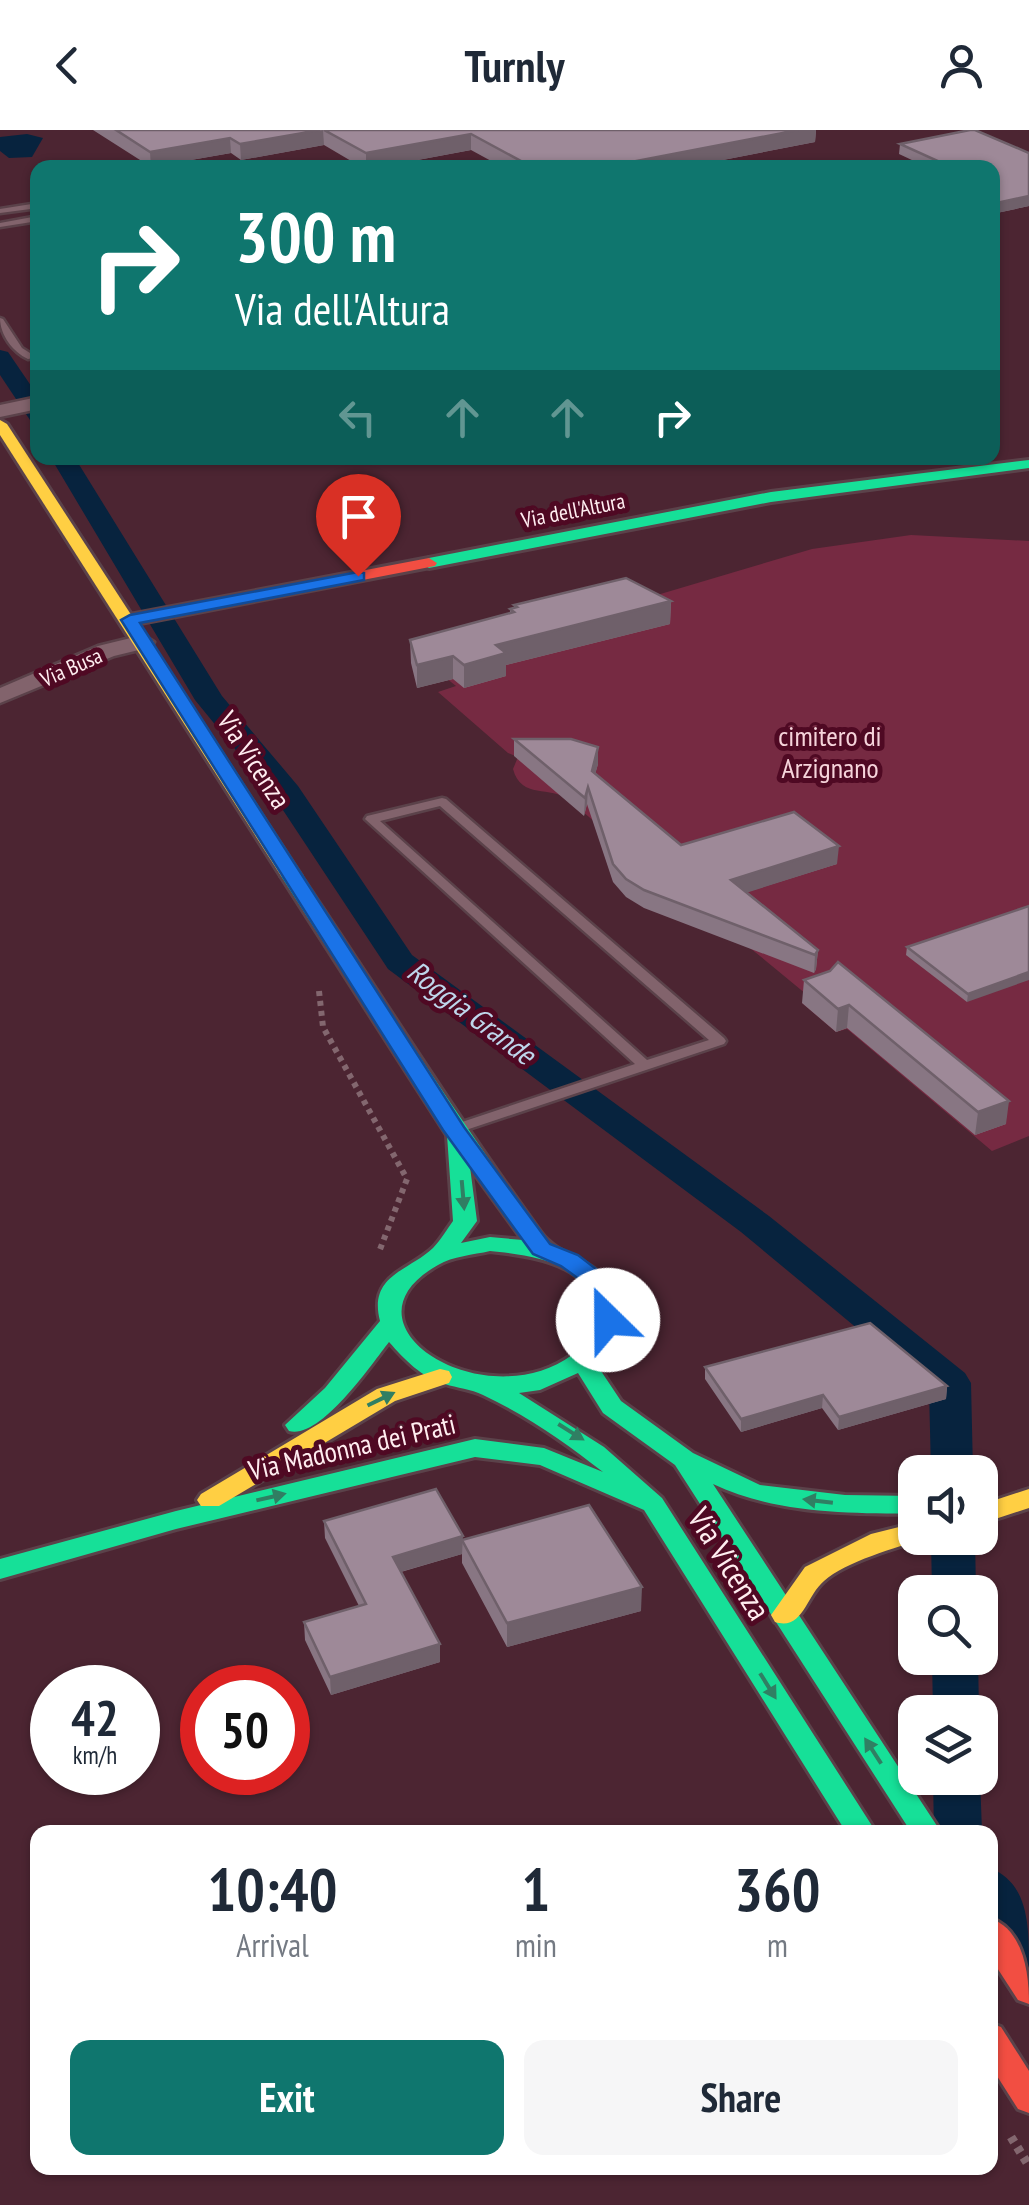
<!DOCTYPE html>
<html lang="en">
<head>
<meta charset="utf-8">
<style>
	:root { --surface:#fff; --page:#f6f6f7; --text:#1f2937; --muted:#747a83; --accent:#0f766e }
	body { margin:0; font-family:"PT Sans Narrow",sans-serif; background:var(--page); color:var(--text); height:100vh; display:flex; flex-direction:column; font-size:38px; white-space:nowrap }
	* { box-sizing:border-box; margin:0 }
	p { font-size:32px; color:var(--muted) }
	.icon { flex:none; width:55px; height:55px; fill:none; stroke:currentColor; stroke-width:2; stroke-linecap:round; stroke-linejoin:round }
	.map { position:relative; flex:1; overflow:hidden }
	.panel { position:absolute; left:30px; top:1695px; width:968px; height:350px; display:flex; flex-direction:column; background:var(--surface); border-radius:20px; box-shadow:0 2px 8px #0004 }
	.panel>* { flex:none }
	.banner { position:absolute; left:30px; top:30px; width:970px; height:305px; border-radius:20px; box-shadow:0 2px 8px #0004; background:#0f766e; color:#fff; overflow:hidden }
	.controls { position:absolute; left:898px; top:1325px; display:grid; gap:20px }
	.controls a { display:grid; place-items:center; width:100px; height:100px; border-radius:20px; background:var(--surface); box-shadow:0 2px 8px #0004; font-size:50px }
	.speed { position:absolute; left:30px; top:1535px; display:flex; gap:20px; font-size:50px; font-weight:700; text-align:center }
	.speed>* { display:grid; place-content:center; width:130px; height:130px; border-radius:50%; background:var(--surface); box-shadow:0 2px 8px #0004; line-height:1 }
	.speed small { font-size:25px; font-weight:400 }
	.speed .limit { border:15px solid #d22; background:#fff; color:#111 }
	.pin { position:absolute; display:grid; place-items:center; width:85px; height:85px; color:#fff; margin:-102px -42px; border-radius:50% 50% 50% 0; rotate:-45deg; box-shadow:0 0 10px #0007 }
	.pin .icon { rotate:45deg }
	.me { position:absolute; width:110px; margin:-55px; rotate:337deg; stroke-linejoin:round; filter:drop-shadow(0 0 8px #0008) }
	.turn { display:flex; align-items:center; gap:35px; height:210px; padding:0 40px; font-size:45px }
	.turn .icon { width:130px; height:130px; stroke-width:2.5 }
	.turn b { display:block; font-size:70px; line-height:85px }
	.lanes { display:flex; align-items:center; height:95px; padding:0 40px; background:#0003; justify-content:center; gap:50px; direction:ltr }
	.lanes .off { opacity:.35 }
	.eta { display:flex; justify-content:space-evenly; align-items:center; height:170px; text-align:center }
	.eta b { font-size:60px; font-weight:700; line-height:70px }
	.primary-button { display:flex; gap:20px; margin-top:auto; padding:20px 40px }
	.primary-button a { flex:1; height:115px; border-radius:20px; background:var(--accent); color:#fff; font-size:40px; font-weight:700; line-height:115px; text-align:center }
	.primary-button a+a { background:var(--page); color:var(--text) }
	header { display:flex; justify-content:space-between; align-items:center; height:130px; padding:0 40px; background:var(--surface); font-size:45px; font-weight:700 }
	.map>svg:first-child { display:block }
</style>
</head>
<body>
<header><svg class="icon" aria-label="back" viewBox="0 0 24 24"><path d="M15 5l-7 7 7 7"/></svg>Turnly<svg class="icon" aria-label="person" viewBox="0 0 24 24"><circle cx="12" cy="8" r="4"/><path d="M4 21q1-7 8-7t8 7"/></svg></header>
<div class="map">
<svg width="1029" height="2075" viewBox="0 0 1029 2075">
	<rect width="100%" height="100%" fill="#4c2532"/>
	<!-- green -->
	<path fill="#762a42" d="M911 405 1029 411V1006L992 1021 847 899 836 902 802 873 812 869C732 802 644 734 569 670 551 655 521 670 513 639L518 627 508 623 438 562 456 556 446 548 583 487 812 419Z"/>
	<!-- water -->
	<polygon fill="#07233e" points="27,4 43,8 32,27 9,28 0,21 0,7"/>
	<g fill="none" stroke-linecap="round" stroke-linejoin="round">
		<!-- canal -->
		<g fill="#07233e" fill-rule="evenodd">
			<polygon points="0,220 8,222 38,266 38,292 30,290 0,245"/>
			<polygon points="51,328 75,328 222,566 298,656 412,825 769,1086 965,1243 971,1253 973,1342 931,1342 929,1258 741,1102 388,839 275,668 195,570"/>
			<polygon points="931,1408 975,1408 976,1462 932,1462"/>
			<polygon points="932,1528 978,1528 979,1582 933,1582"/>
			<polygon points="980,1646 982,1702 934,1702 933,1648"/>
			<path d="M990 1738C1029 1753 1029 1797 1029 1837 984 1822 990 1778 990 1738Z"/>
		</g>
		<!-- lane casing -->
		<g stroke="#5b424a" stroke-width="5">
			<g id="lane">
				<polygon points="38,73 38,78 0,83 0,79"/>
				<polygon points="38,86 38,91 0,97 0,93"/>
				<path d="M0 188 3 189 22 218 30 223 38 221V227L28 229C13 222 0 205 0 188Z"/>
				<path d="M442 668 446 669 724 908 726 911 724 914 460 1002H450L448 999 450 996 635 934 365 689 367 686ZM440 676 709 910 647 930 380 691Z"/>
			</g>
		</g>
		<!-- street casing -->
		<g stroke="#5b424a" stroke-width="5">
			<g id="street">
				<polygon points="38,267 38,279 0,287 0,275"/>
				<polygon points="143,505 154,512 151,517 114,526 0,573 0,558 98,516"/>
			</g>
		</g>
		<!-- fast casing -->
		<g stroke="#5b424a" stroke-width="6">
			<g id="fast">
				<polygon points="1029,330 1029,338 771,372 429,438 421,433 429,428 771,362"/>
				<path d="M291 740 298 742C379 862 455 985 541 1103 561 1130 600 1128 614 1164 625 1190 615 1213 595 1232L621 1271 693 1323 760 1355 845 1365 915 1366V1384C847 1383 776 1384 713 1354L941 1702H911L675 1335 603 1283 578 1243 540 1260 519 1263 604 1317 662 1368 876 1702H846L644 1380 540 1335 475 1327 176 1399 0 1449V1429L176 1381 475 1309 544 1318 603 1342C566 1313 526 1285 483 1265 471 1259 457 1258 445 1254 421 1247 405 1230 389 1212 371 1235 320 1310 289 1301L285 1295 325 1258 380 1191C368 1145 409 1141 433 1118 441 1110 447 1099 453 1091L447 1005 281 746ZM470 1037 523 1110 490 1107 461 1113 477 1091ZM490 1121C530 1125 598 1133 595 1188 594 1204 585 1216 572 1225 485 1289 331 1195 438 1135 453 1126 473 1125 490 1121Z"/>
			</g>
		</g>
		<!-- slow casing -->
		<g stroke="#5b424a" stroke-width="6">
			<g id="slow">
				<polygon points="0,290 7,294 301,746 298,750 291,752 281,746 0,305"/>
				<polygon points="440,1239 449,1241 452,1247 449,1253 395,1271 219,1376 201,1376 197,1370 201,1364 377,1259"/>
				<polygon points="1029,1359 1029,1378 980,1394 980,1375"/>
				<path d="M915 1393V1408L924 1409C897 1417 845 1432 824 1451 806 1466 803 1501 775 1492L771 1485 805 1437 871 1404Z"/>
			</g>
		</g>
		<!-- jam casing -->
		<g stroke="#5b424a" stroke-width="6">
			<g id="jam">
				<polygon points="429,428 437,433 435,436 130,495 122,490 130,485"/>
				<path d="M990 1788C1024 1800 1029 1844 1029 1874L1018 1870 990 1827Z"/>
				<polygon points="990,1893 1001,1897 1029,1941 1029,1983 1018,1979 990,1935"/>
			</g>
		</g>
		<!-- path-far1 -->
		<polyline stroke="#83676f" stroke-width="6" stroke-dasharray="5 5" stroke-linecap="butt" points="319,861 323,897 407,1049 379,1122"/>
		<!-- path -->
		<polyline stroke="#83676f" stroke-width="9" stroke-dasharray="6 6" stroke-linecap="butt" points="1011,2007 1029,2036"/>
		<!-- lane -->
		<use href="#lane" fill="#82636c" fill-rule="evenodd"/>
		<!-- street -->
		<use href="#street" fill="#82636c" fill-rule="evenodd"/>
		<!-- fast -->
		<use href="#fast" fill="#16e098" fill-rule="evenodd"/>
		<!-- slow -->
		<use href="#slow" fill="#ffcf43" fill-rule="evenodd"/>
		<!-- jam -->
		<use href="#jam" fill="#f24e42" fill-rule="evenodd"/>
	</g>
	<!-- wall -->
	<g fill="#887683">
		<polygon points="93,0 816,0 815,12 682,38 504,38 471,20 375,38 363,38 324,15 241,30 231,23 151,37"/>
		<polygon points="900,14 1029,23 1029,76 992,84 992,38 929,38 899,24"/>
		<polygon points="671,471 670,494 506,535 506,546 464,558 453,549 417,558 411,533 410,510 510,483 510,479 514,478 514,475"/>
		<polygon points="514,609 598,617 598,634 595,644 681,715 837,734 747,762 818,820 816,839 814,843 644,778 626,767 613,752 587,674 584,686 514,626"/>
		<polygon points="1029,776 967,872 906,825 907,817"/>
		<polygon points="830,841 1006,994 975,1005 847,898 836,902 802,873 804,850"/>
		<polygon points="705,1237 947,1256 946,1269 838,1300 822,1278 741,1302 705,1249"/>
		<polygon points="324,1391 463,1410 641,1481 507,1517 462,1433 462,1424 401,1442 440,1532 331,1565 305,1510 304,1492 359,1476 325,1408"/>
	</g>
	<!-- shaded-wall -->
	<g fill="#6f606a">
		<polygon points="323,0 324,15 241,30 240,14"/>
		<polygon points="798,0 816,0 815,12 682,38 600,38"/>
		<polygon points="471,4 471,20 375,38 366,38 366,23"/>
		<polygon points="230,8 231,23 151,37 150,22"/>
		<polygon points="1029,66 1029,76 992,84 992,74"/>
		<polygon points="671,471 670,494 506,535 506,546 464,558 464,535 496,515"/>
		<polygon points="453,526 453,549 417,558 417,535"/>
		<polygon points="598,617 598,634 591,659 592,641"/>
		<polygon points="588,657 587,674 584,686 585,668"/>
		<polygon points="839,716 837,734 730,768 731,750"/>
		<polygon points="818,820 816,839 814,843 815,825"/>
		<polygon points="1029,842 1029,850 967,872 968,864"/>
		<polygon points="849,875 847,898 836,902 838,879"/>
		<polygon points="1009,971 1006,994 975,1005 978,982"/>
		<polygon points="947,1256 946,1269 838,1300 839,1287"/>
		<polygon points="823,1265 822,1278 741,1302 741,1289"/>
		<polygon points="463,1406 462,1424 393,1444 393,1427"/>
		<polygon points="642,1457 641,1481 507,1517 507,1493"/>
		<polygon points="440,1514 440,1532 331,1565 330,1547"/>
	</g>
	<!-- building -->
	<g fill="#9e8998" stroke="#6f606a" stroke-width="2.5">
		<polygon points="116,0 320,0 240,14 230,8 150,22"/>
		<polygon points="324,0 798,0 600,38 534,38 471,4 366,23"/>
		<polygon points="970,0 975,0 1029,23 1029,66 992,74 992,38 953,38 900,14"/>
		<polygon points="626,448 671,471 496,515 506,523 464,535 453,526 417,535 410,510 514,482 510,479 517,477 514,475"/>
		<polygon points="514,609 571,609 598,617 592,641 681,715 794,682 839,716 731,750 818,820 815,825 644,760 626,749 613,734 588,657 585,668"/>
		<polygon points="1029,776 1029,842 968,864 907,817"/>
		<polygon points="838,832 1009,971 978,982 849,875 838,879 804,850 830,841"/>
		<polygon points="870,1193 947,1256 839,1287 823,1265 741,1289 705,1237"/>
		<polygon points="436,1359 463,1406 393,1427 440,1514 330,1547 304,1492 366,1474 324,1391"/>
		<polygon points="589,1375 642,1457 507,1493 462,1410"/>
	</g>
	<!-- one-way arrows -->
	<defs><path id="oneway-solid" d="M-6-.8H1V-3.2L6.5 0L1 3.2V.8H-6Z" transform="scale(2.5)"/></defs>
	<g fill="#307f63">
		<use href="#oneway-solid" transform="translate(463 1065) rotate(85)"/>
		<use href="#oneway-solid" transform="translate(381 1269) rotate(-26)"/>
		<use href="#oneway-solid" transform="translate(571 1302) rotate(32)"/>
		<use href="#oneway-solid" transform="translate(271 1367) rotate(-13)"/>
		<use href="#oneway-solid" transform="translate(818 1371) rotate(-173)"/>
		<use href="#oneway-solid" transform="translate(768 1556) rotate(58)"/>
		<use href="#oneway-solid" transform="translate(873 1621) rotate(-123)"/>
	</g>
	<!-- route -->
	<polygon fill="#1a73e8" stroke="#114b97" stroke-width="2.5" points="358,442 364,443 364,450 140,493 464,997 550,1114 578,1125 600,1142 617,1168 620,1190 616,1195 599,1195 593,1168 583,1152 561,1136 533,1124 443,1000 121,490 130,485"/>
	<g text-anchor="middle" stroke-width="10" stroke-linejoin="round" paint-order="stroke">
		<!-- far-street labels -->
		<g font-size="22" fill="#ffedf0" stroke="#4f0923">
			<text transform="translate(573 380) rotate(-11)" y="8">Via dell'Altura</text>
			<text transform="translate(71 537) rotate(-24)" y="8">Via Busa</text>
		</g>
		<!-- park labels -->
		<g font-size="28" fill="#f6d4db" stroke="#4f0923">
			<text x="830" y="616">cimitero di<tspan x="830" dy="32">Arzignano</tspan></text>
		</g>
		<!-- street labels -->
		<g font-size="28" fill="#ffedf0" stroke="#4f0923">
			<text transform="translate(254 630) rotate(57)" y="10">Via Vicenza</text>
			<text transform="translate(352 1317) rotate(-13)" y="10">Via Madonna dei Prati</text>
		</g>
		<!-- water labels -->
		<g font-size="30" font-style="italic" fill="#bed6eb" stroke="#4f0923">
			<text transform="translate(471 883) rotate(37)" y="10">Roggia Grande</text>
		</g>
		<!-- near-street labels -->
		<g font-size="32" fill="#ffedf0" stroke="#4f0923">
			<text transform="translate(729 1434) rotate(58)" y="11">Via Vicenza</text>
		</g>
	</g>
</svg>
<div class="controls">
<a><svg class="icon" aria-label="sound" viewBox="0 0 24 24"><path d="M4 9h4l5-4v14l-5-4H4zM17 9q2 3 0 6"/></svg></a>
<a><svg class="icon" aria-label="search" viewBox="0 0 24 24"><circle cx="10" cy="10" r="6"/><path d="M15 15l6 6"/></svg></a>
<a><svg class="icon" aria-label="layers" viewBox="0 0 24 24"><path d="M12 4l9 5-9 5-9-5zM3 14l9 5 9-5"/></svg></a>
</div>
<div class="speed"><div>42<small>km/h</small></div><div class="limit">50</div></div>
<div class="pin" style="left:358px;top:446px;background:#d93025"><svg class="icon" aria-label="arrive" viewBox="0 0 24 24"><path d="M6 21V4h12l-3 4 3 4H6"/></svg></div>
<svg class="me" style="left:608px;top:1190px" viewBox="-20 -20 40 40"><circle r="19" fill="#fff"/><path d="M0-13L10 11 0 6-10 11z" fill="#1a73e8"/></svg>
<div class="banner">
<div class="turn"><svg class="icon" aria-label="right" viewBox="0 0 24 24"><path d="M7 20v-9h11M14 6l5 5-5 5"/></svg><div><b>300 m</b>Via dell'Altura</div></div>
<div class="lanes"><svg class="icon off" aria-label="left" viewBox="0 0 24 24"><path d="M17 20v-9H6M10 6l-5 5 5 5"/></svg><svg class="icon off" aria-label="ahead" viewBox="0 0 24 24"><path d="M12 20V5M6 11l6-6 6 6"/></svg><svg class="icon off" aria-label="ahead" viewBox="0 0 24 24"><path d="M12 20V5M6 11l6-6 6 6"/></svg><svg class="icon" aria-label="right" viewBox="0 0 24 24"><path d="M7 20v-9h11M14 6l5 5-5 5"/></svg></div>
</div>
<section class="panel">
<div class="eta">
<div><b>10:40</b><p>Arrival</p></div>
<div><b>1</b><p>min</p></div>
<div><b>360</b><p>m</p></div>
</div>
<div class="primary-button"><a>Exit</a><a>Share</a></div>
</section>
</div>
</body>
</html>
